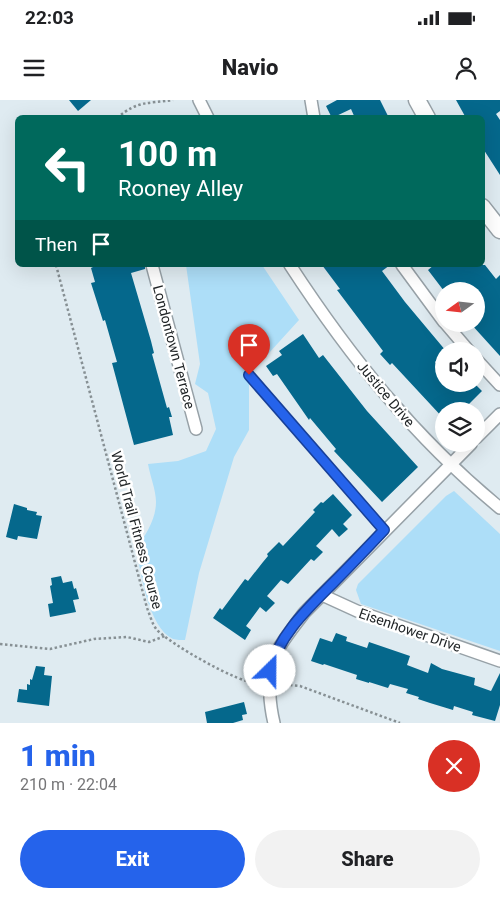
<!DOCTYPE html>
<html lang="en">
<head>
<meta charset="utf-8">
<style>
	:root { --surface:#fff; --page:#f2f2f2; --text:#202124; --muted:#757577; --accent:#2563eb }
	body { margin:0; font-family:Roboto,sans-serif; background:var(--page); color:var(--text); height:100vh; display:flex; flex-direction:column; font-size:19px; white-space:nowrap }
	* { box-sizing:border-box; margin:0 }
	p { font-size:16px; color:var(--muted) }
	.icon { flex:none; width:28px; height:28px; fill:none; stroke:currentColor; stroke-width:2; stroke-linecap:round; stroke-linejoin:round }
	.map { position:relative; height:623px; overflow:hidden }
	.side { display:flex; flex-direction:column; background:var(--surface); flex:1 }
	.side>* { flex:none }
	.hud { position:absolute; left:15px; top:15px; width:470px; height:152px; border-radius:8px; box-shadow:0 5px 20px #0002; background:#00695c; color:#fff; overflow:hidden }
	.needle { width:32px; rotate:255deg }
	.tools { position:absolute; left:435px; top:182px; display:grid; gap:10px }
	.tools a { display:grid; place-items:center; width:50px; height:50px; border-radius:50%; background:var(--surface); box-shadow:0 5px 20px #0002; font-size:25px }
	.pin { position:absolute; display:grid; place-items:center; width:42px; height:42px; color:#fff; margin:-51px -21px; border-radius:50% 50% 50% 0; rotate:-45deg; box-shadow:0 0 5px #0007 }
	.pin .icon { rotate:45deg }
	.me { position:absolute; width:55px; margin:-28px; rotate:23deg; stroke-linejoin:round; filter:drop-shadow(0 0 4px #0008) }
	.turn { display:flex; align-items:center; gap:18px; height:105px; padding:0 20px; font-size:22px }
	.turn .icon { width:65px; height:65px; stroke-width:2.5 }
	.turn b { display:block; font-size:35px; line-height:42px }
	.then { display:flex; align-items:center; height:48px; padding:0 20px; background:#0003; gap:10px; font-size:19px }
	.round { display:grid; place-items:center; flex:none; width:52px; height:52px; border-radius:26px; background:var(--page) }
	.head { display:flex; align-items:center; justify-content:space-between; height:85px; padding:0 20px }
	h1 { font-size:30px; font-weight:800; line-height:38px; color:var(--accent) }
	.action { display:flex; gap:10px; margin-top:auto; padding:10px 20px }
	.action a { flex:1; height:58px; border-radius:30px; background:var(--accent); color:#fff; font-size:20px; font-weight:800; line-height:58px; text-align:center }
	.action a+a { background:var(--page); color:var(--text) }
	.status { display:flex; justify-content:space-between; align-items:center; height:35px; padding:0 25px; background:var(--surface); direction:ltr }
	.status svg { height:14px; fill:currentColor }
	header { display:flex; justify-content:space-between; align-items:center; height:65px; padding:0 20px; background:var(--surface); font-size:22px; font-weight:800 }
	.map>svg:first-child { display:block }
</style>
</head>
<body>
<div class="status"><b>22:03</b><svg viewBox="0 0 49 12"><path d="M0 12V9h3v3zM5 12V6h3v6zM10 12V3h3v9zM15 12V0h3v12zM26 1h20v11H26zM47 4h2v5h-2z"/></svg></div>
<header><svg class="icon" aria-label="menu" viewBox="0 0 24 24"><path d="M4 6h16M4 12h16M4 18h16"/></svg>Navio<svg class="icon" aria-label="person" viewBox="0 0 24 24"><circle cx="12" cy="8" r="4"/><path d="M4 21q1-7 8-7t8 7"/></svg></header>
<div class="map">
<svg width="500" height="623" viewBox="0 0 500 623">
	<rect width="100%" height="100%" fill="#dfebf1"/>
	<!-- green -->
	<g fill="#addef8">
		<path d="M186 165H262L299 220 249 275V330L234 357 199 473 185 540C182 540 176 540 173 539 148 527 141 473 136 448 146 435 156 419 156 402 156 390 150 376 148 364L178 361 206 351 216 329 208 293 195 284 200 264Z"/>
		<polygon points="454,391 500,434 500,551 361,504 356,490 358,484 446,396"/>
	</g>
	<!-- building -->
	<g fill="#05688c">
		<polygon points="69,0 91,0 78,11"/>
		<polygon points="337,0 380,0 389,18 355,18 351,9 332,18 326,6"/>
		<polygon points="456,0 500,0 500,11 496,14 500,20 500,75 482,47 482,18 466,18"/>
		<polygon points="92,165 145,165 145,169 131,173 151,241 154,253 152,254 167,308 169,307 172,317 169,317 173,335 134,345 112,263 117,262 105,220 103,221 91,183 95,182 91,168 93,167"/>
		<polygon points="322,165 390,165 382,171 405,202 446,251 444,251 444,255 435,262 444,271 444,284 475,284 482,291 462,311 444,311 444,319 392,263 390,265 380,254 383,251 337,190 340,189"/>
		<polygon points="434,165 485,165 496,179 500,175 500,256 471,224 476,224 476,191 444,191 428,170"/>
		<polygon points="303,234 319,258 323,255 367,311 418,367 382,402 334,351 336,349 310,318 309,320 277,274 273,276 266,266 282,255 279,251"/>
		<polygon points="333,394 352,415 343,424 348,429 339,437 332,429 316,446 323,452 314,461 311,459 288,484 281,480 267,496 275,503 266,512 260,507 246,526 251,530 245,540 213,518 220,508 222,510 245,479 248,481 263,462 268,456 267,454 279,442 283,446 315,412 313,410 321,402 323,403"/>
		<polygon points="14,404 27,408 27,410 37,412 36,415 42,416 37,439 18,436 17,440 6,437"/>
		<polygon points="61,476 63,483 72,481 74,489 76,488 79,499 73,500 76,512 50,517 48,504 53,503 50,486 52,485 51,478"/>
		<polygon points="336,533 347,537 346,541 367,548 369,542 410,556 407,565 428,573 431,563 442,569 475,578 474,585 491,591 500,573 500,605 495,621 472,615 473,612 454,606 453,610 430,603 418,599 419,597 406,593 408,589 390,584 388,588 369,582 369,583 356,579 357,575 324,564 323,565 311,561 320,538 332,542"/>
		<polygon points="36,566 45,567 44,575 52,576 49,606 17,602 19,589 27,590 27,584 30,585 30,579 32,580"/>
		<polygon points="244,602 247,614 242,615 243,620 233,623 207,623 205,612"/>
	</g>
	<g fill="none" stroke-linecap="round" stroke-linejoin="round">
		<!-- lane casing -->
		<g stroke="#97a1a7" stroke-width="8">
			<polyline id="lane" points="249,275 385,430"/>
		</g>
		<!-- street casing -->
		<g stroke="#97a1a7" stroke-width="14">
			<g id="street">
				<polyline points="199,0 208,18"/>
				<polyline points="311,0 314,18"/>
				<polyline points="152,165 196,329"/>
				<path d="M290 165C350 257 415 338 500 408"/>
				<polyline points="402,165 444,222"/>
				<polyline points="446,224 469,251"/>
				<polyline points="476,259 500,285"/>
				<polyline points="476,338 500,314"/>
				<polyline points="322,495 357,511 500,561"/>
				<path d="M274 623C270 607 267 577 272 561 279 544 293 528 304 513L471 344"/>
			</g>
		</g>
		<!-- secondary casing -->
		<g stroke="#97a1a7" stroke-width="19">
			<g id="secondary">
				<polyline points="417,0 427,18"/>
				<polyline points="482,107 500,130"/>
			</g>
		</g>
		<!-- path -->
		<g stroke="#879094" stroke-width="2.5" stroke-dasharray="2.5 2.5" stroke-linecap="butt">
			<path d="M117 18C138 0 148 4 173 0"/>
			<path d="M56 165 147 508C150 515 152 524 157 530 172 545 238 583 259 584"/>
			<polyline points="0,544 50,549 94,539 127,537 149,542 165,536"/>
			<polyline points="280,584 300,586 400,623"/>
		</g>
		<!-- lane -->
		<use href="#lane" stroke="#fff" stroke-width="5.5"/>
		<!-- street -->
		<use href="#street" stroke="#fff" stroke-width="11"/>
		<!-- secondary -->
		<use href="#secondary" stroke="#fff" stroke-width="16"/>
	</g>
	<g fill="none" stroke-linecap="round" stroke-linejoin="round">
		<!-- route casing -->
		<g stroke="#184099" stroke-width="12">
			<path id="route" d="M249 275 384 430C367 448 350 466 333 483 308 508 278 536 270 571"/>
		</g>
		<!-- route -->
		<use href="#route" stroke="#2563eb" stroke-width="9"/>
	</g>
	<g text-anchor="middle" stroke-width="5" stroke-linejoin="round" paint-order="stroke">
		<!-- street labels -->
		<g font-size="14" fill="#212527" stroke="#fff">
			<text transform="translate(174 247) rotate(75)" y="5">Londontown Terrace</text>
			<text transform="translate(386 294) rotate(50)" y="5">Justice Drive</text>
			<text transform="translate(137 430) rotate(75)" y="5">World Trail Fitness Course</text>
			<text transform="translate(410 530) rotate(19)" y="5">Eisenhower Drive</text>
		</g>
	</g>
</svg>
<div class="tools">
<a><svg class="needle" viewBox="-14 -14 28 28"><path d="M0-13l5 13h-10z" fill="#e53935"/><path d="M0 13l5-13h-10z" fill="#757577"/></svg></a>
<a><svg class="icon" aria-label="sound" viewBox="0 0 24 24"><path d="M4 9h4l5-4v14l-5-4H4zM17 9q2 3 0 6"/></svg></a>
<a><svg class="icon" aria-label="layers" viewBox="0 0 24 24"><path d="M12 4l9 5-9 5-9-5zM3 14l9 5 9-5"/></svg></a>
</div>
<div class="pin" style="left:249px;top:275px;background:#d93025"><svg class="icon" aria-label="arrive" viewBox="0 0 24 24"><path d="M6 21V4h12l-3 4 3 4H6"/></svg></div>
<svg class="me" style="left:270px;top:571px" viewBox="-20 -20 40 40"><circle r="19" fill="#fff"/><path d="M0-13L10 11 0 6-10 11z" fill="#2563eb"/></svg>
<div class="hud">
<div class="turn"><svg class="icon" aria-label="left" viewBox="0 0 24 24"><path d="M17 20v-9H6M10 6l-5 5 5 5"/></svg><div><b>100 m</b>Rooney Alley</div></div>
<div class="then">Then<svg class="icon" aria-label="arrive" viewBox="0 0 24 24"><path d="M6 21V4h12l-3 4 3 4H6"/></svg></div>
</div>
</div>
<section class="side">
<div class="head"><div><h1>1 min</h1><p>210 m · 22:04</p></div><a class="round" style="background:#d93025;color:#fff"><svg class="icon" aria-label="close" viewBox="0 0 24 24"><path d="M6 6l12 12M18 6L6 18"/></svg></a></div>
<div class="action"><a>Exit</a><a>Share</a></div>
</section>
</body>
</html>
